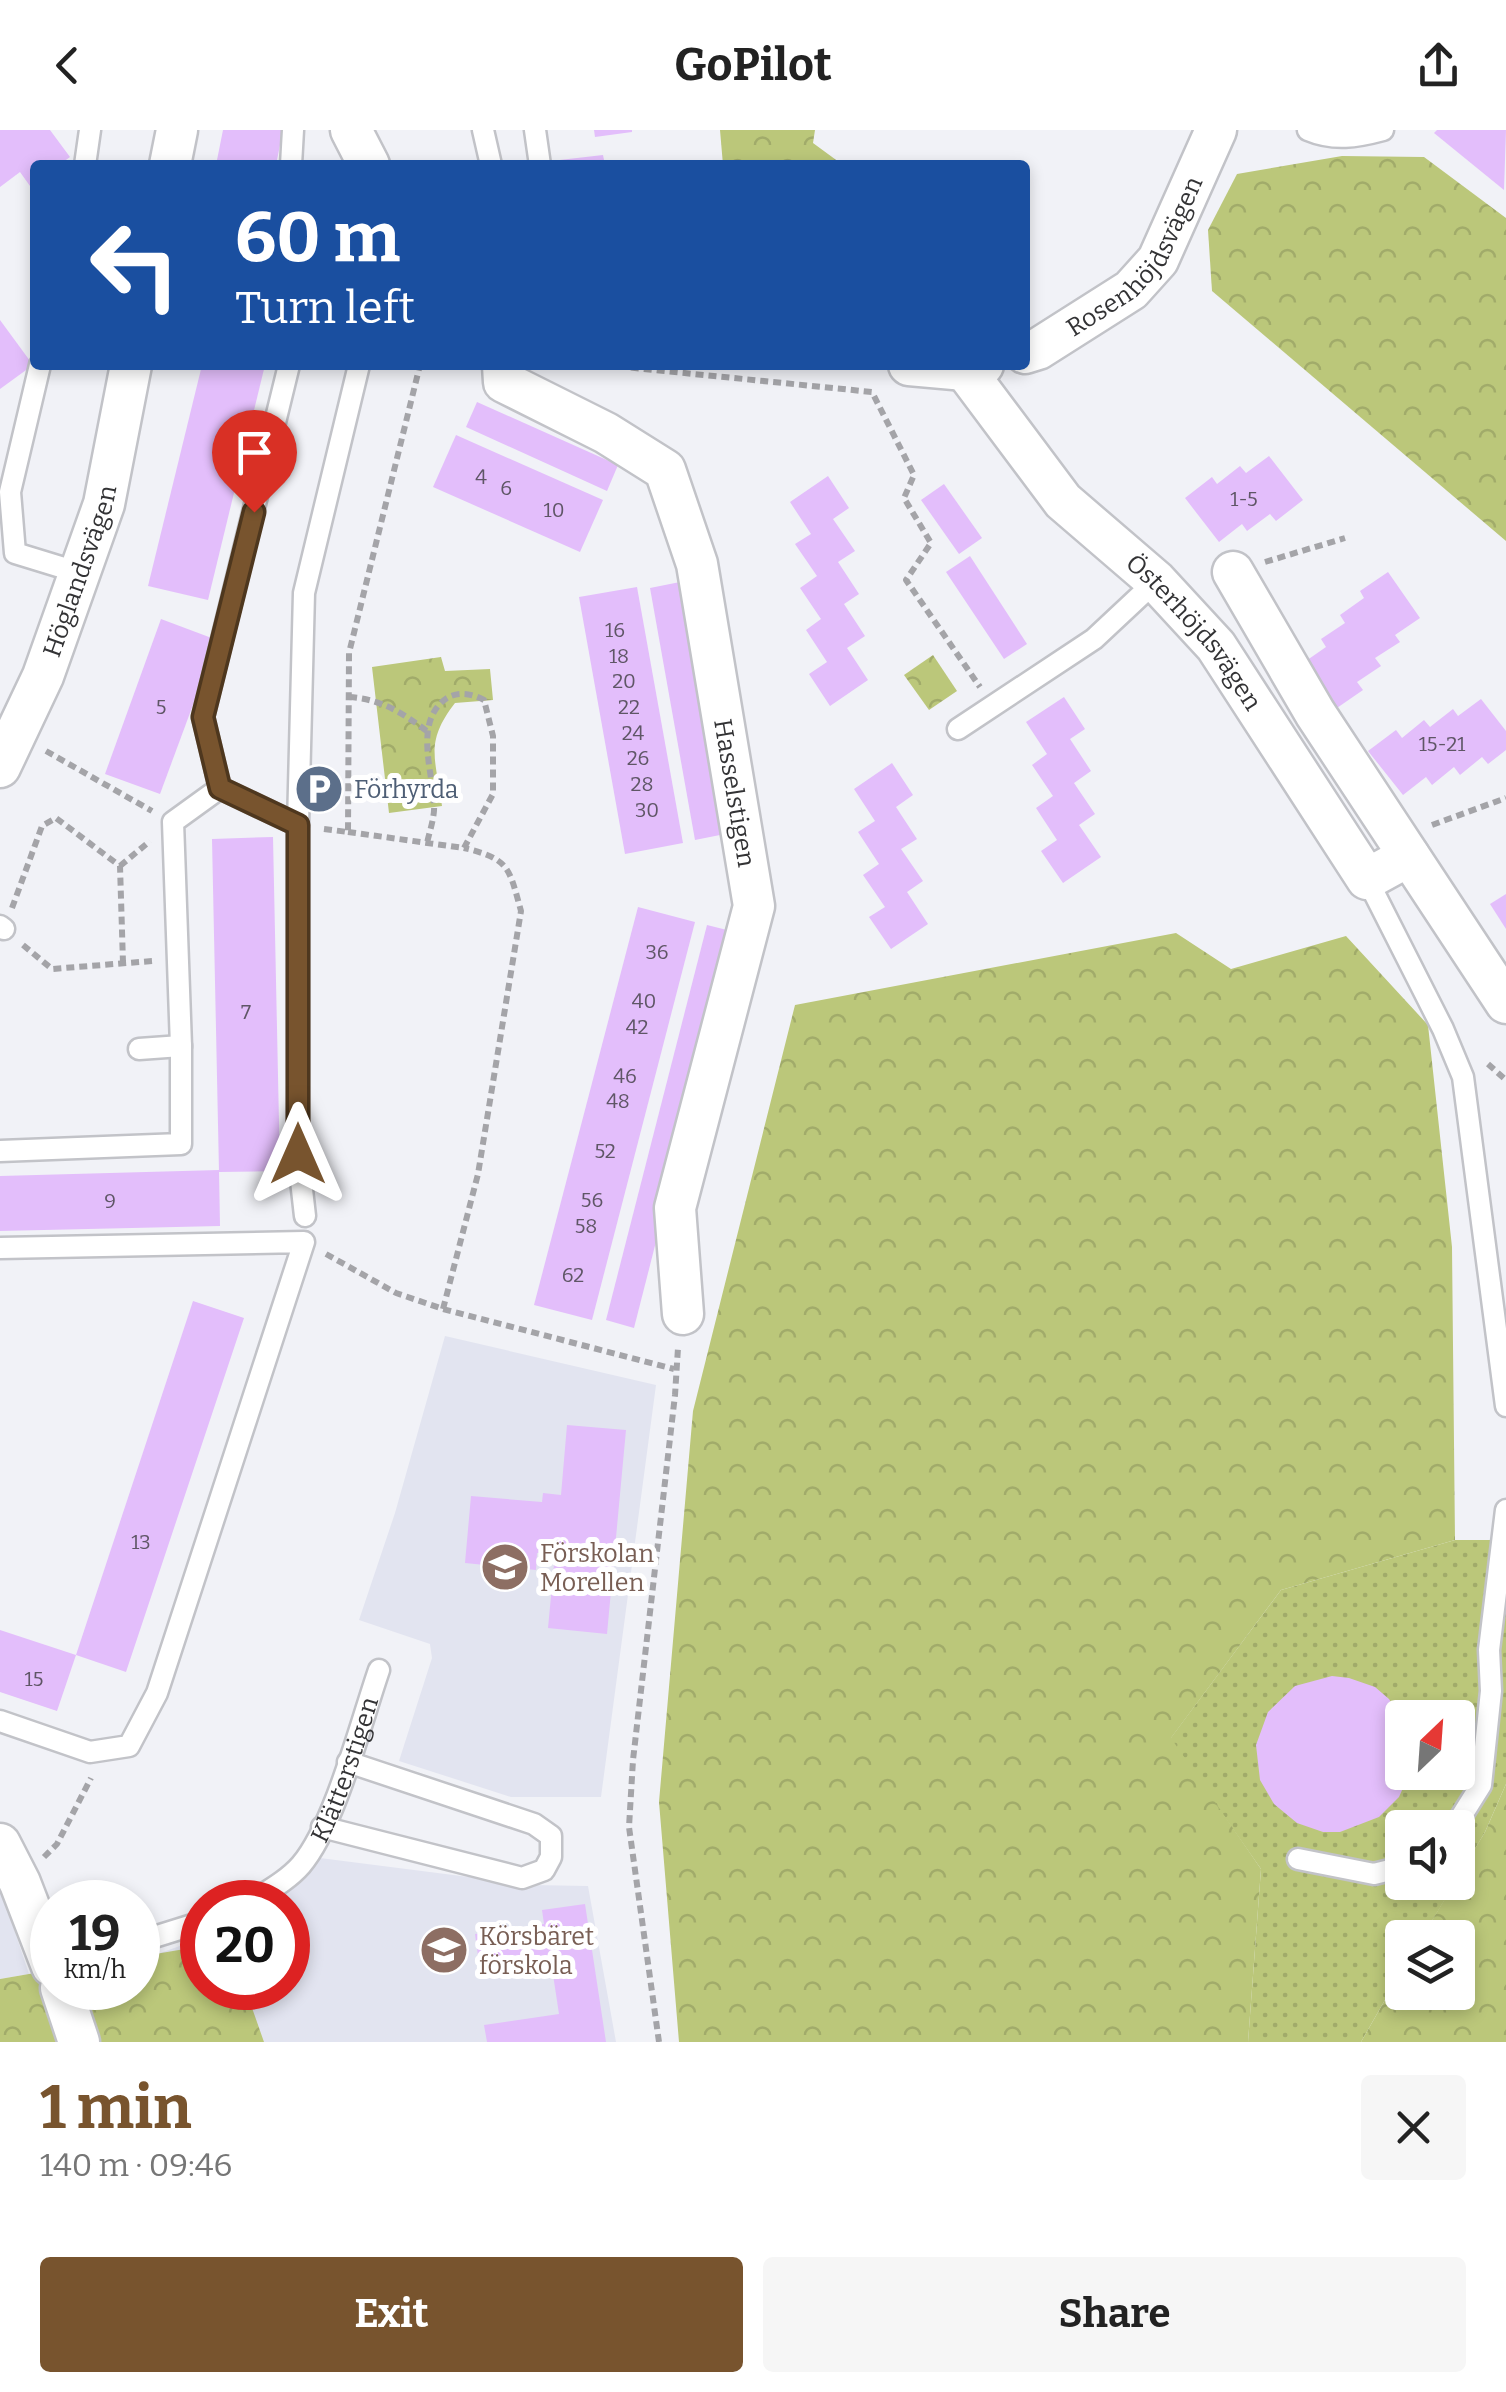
<!DOCTYPE html>
<html lang="en">
<head>
<meta charset="utf-8">
<style>
	:root { --surface:#fff; --page:#f6f6f6; --text:#222; --muted:#767676; --accent:#78542e }
	body { margin:0; font-family:Bitter,serif; background:var(--page); color:var(--text); height:100vh; display:flex; flex-direction:column; font-size:38px; white-space:nowrap }
	* { box-sizing:border-box; margin:0 }
	p { font-size:32px; color:var(--muted) }
	.icon { flex:none; width:55px; height:55px; fill:none; stroke:currentColor; stroke-width:2; stroke-linecap:round; stroke-linejoin:round }
	.map { position:relative; height:1912px; overflow:hidden }
	.sheet { display:flex; flex-direction:column; background:var(--surface); flex:1 }
	.sheet>* { flex:none }
	.hud { position:absolute; left:30px; top:30px; width:1000px; height:210px; border-radius:10px; box-shadow:0 5px 15px #0003; background:#1a4fa0; color:#fff; overflow:hidden }
	.needle { width:65px; rotate:25deg }
	.tools { position:absolute; left:1385px; top:1570px; display:grid; gap:20px }
	.tools a { display:grid; place-items:center; width:90px; height:90px; border-radius:10px; background:var(--surface); box-shadow:0 5px 15px #0003; font-size:50px }
	.speed { position:absolute; left:30px; top:1750px; display:flex; gap:20px; font-size:50px; font-weight:700; text-align:center }
	.speed>* { display:grid; place-content:center; width:130px; height:130px; border-radius:50%; background:var(--surface); box-shadow:0 5px 15px #0003; line-height:1 }
	.speed small { font-size:25px; font-weight:400 }
	.speed .limit { border:15px solid #d22; background:#fff; color:#111 }
	.pin { position:absolute; display:grid; place-items:center; width:85px; height:85px; color:#fff; margin:-102px -42px; border-radius:50% 50% 50% 0; rotate:-45deg; box-shadow:0 0 10px #0007 }
	.pin .icon { rotate:45deg }
	.me { position:absolute; width:110px; margin:-55px; rotate:0deg; stroke-linejoin:round; filter:drop-shadow(0 0 8px #0008) }
	.turn { display:flex; align-items:center; gap:35px; height:210px; padding:0 40px; font-size:45px }
	.turn .icon { width:130px; height:130px; stroke-width:2.5 }
	.turn b { display:block; font-size:70px; line-height:85px }
	.round { display:grid; place-items:center; flex:none; width:105px; height:105px; border-radius:10px; background:var(--page) }
	.summary { display:flex; align-items:center; justify-content:space-between; height:170px; padding:0 40px }
	h1 { font-size:60px; font-weight:700; line-height:75px; color:var(--accent) }
	.button { display:flex; gap:20px; margin-top:auto; padding:20px 40px }
	.button a { flex:1; height:115px; border-radius:10px; background:var(--accent); color:#fff; font-size:40px; font-weight:700; line-height:115px; text-align:center }
	.button a+a { background:var(--page); color:var(--text) }
	header { display:flex; justify-content:space-between; align-items:center; height:130px; padding:0 40px; background:var(--surface); font-size:45px; font-weight:700 }
	.map>svg:first-child { display:block }
</style>
</head>
<body>
<header><svg class="icon" aria-label="back" viewBox="0 0 24 24"><path d="M15 5l-7 7 7 7"/></svg>GoPilot<svg class="icon" aria-label="share" viewBox="0 0 24 24"><path d="M12 15V3M7 8l5-5 5 5M5 13v7h14v-7"/></svg></header>
<div class="map">
<svg width="1506" height="1912" viewBox="0 0 1506 1912">
	<defs>
		<pattern id="grass-dots" width="8" height="8" patternUnits="userSpaceOnUse" patternTransform="scale(2.5)"><rect width="8" height="8" fill="#bbc77a"/><path d="M2 2h.1M6 6h.1" fill="none" stroke="#a1ab6a" stroke-width="1.8" stroke-linecap="round"/></pattern>
		<pattern id="forest-crowns" width="20" height="18" patternUnits="userSpaceOnUse" patternTransform="scale(2.5)"><rect width="20" height="18" fill="#bbc77a"/><path d="M2 6a3 3 0 1 1 6 0M12 15a3 3 0 1 1 6 0" fill="none" stroke="#a1ab6a"/></pattern>
	</defs>
	<rect width="100%" height="100%" fill="#f1f2f7"/>
	<!-- built -->
	<g fill="#e2e4f0">
		<polygon points="445,1206 656,1255 601,1667 511,1667 399,1631 432,1528 430,1514 359,1490 395,1383"/>
		<polygon points="320,1728 531,1755 588,1756 616,1912 108,1912 138,1858 138,1831 202,1808 202,1858 288,1858 288,1772 277,1772"/>
		<polygon points="0,1757 29,1844 0,1849"/>
	</g>
	<!-- grass -->
	<path fill="url(#grass-dots)" fill-rule="evenodd" d="M1455 1410H1506V1654L1485 1702 1458 1748V1698H1402V1752L1455 1753 1422 1807 1402 1808V1840L1361 1912H1248L1261 1739 1170 1609 1281 1460ZM1402 1588H1458V1642H1402Z"/>
	<!-- forest -->
	<g fill="url(#forest-crowns)">
		<polygon points="720,0 815,0 813,13 843,35 723,35"/>
		<polygon points="1342,26 1424,27 1506,88 1506,411 1212,161 1208,100 1237,44"/>
		<polygon points="933,525 957,561 929,580 904,545"/>
		<path d="M441 527 445 541 490 539 493 570 455 573C424 613 436 629 442 676L389 683 372 537Z"/>
		<polygon points="1176,803 1231,839 1346,806 1428,895 1452,1117 1455,1410 1281,1460 1171,1608 1261,1739 1248,1912 679,1912 659,1672 693,1281 795,875"/>
		<polygon points="1506,1654 1506,1912 1361,1912 1402,1840 1402,1862 1458,1862 1458,1808 1422,1807 1485,1702"/>
		<polygon points="202,1816 202,1858 245,1858 264,1912 0,1912 0,1849 52,1840 52,1858 138,1858 138,1827"/>
	</g>
	<!-- building -->
	<g fill="#e3befb">
		<polygon points="0,0 50,0 70,27 59,35 35,35 35,52 30,56 20,42 0,57"/>
		<polygon points="223,0 283,0 276,35 216,35"/>
		<polygon points="594,0 632,0 632,2 595,7"/>
		<polygon points="1437,0 1506,0 1504,60 1434,3"/>
		<polygon points="603,25 605,35 551,35 551,31"/>
		<polygon points="0,190 33,235 0,259"/>
		<polygon points="202,235 265,235 208,470 148,456"/>
		<polygon points="477,272 618,335 607,361 466,297"/>
		<polygon points="456,305 603,370 580,422 433,357"/>
		<polygon points="1269,326 1303,370 1276,391 1270,384 1247,401 1242,394 1219,412 1185,368 1212,347 1217,354 1240,336 1246,343"/>
		<polygon points="828,346 849,378 833,389 855,421 838,432 859,464 844,474 865,506 847,518 868,550 830,576 809,544 827,532 806,500 821,489 800,458 817,446 795,414 811,404 790,372"/>
		<polygon points="944,354 982,408 959,424 921,370"/>
		<polygon points="970,426 1027,514 1004,529 946,442"/>
		<polygon points="1388,442 1420,488 1395,505 1400,512 1375,528 1381,536 1357,552 1363,560 1334,580 1303,533 1326,517 1321,509 1345,493 1340,485 1364,468 1360,461"/>
		<polygon points="680,452 725,704 695,710 650,458"/>
		<polygon points="637,457 683,713 625,724 579,467"/>
		<polygon points="161,489 217,510 160,664 105,644"/>
		<polygon points="1064,567 1085,599 1070,609 1091,641 1074,653 1095,684 1079,695 1101,727 1063,753 1041,721 1057,710 1036,678 1053,666 1032,635 1047,624 1026,592"/>
		<polygon points="1481,569 1506,601 1506,620 1488,634 1482,627 1460,645 1454,637 1432,655 1426,647 1403,665 1368,621 1396,600 1402,608 1424,590 1430,597 1453,579 1458,586"/>
		<polygon points="892,633 913,665 896,677 917,709 901,719 923,751 907,762 928,794 891,819 869,787 885,777 863,745 879,734 858,702 875,691 854,659"/>
		<polygon points="273,707 280,1041 219,1042 212,709"/>
		<polygon points="1506,764 1506,799 1490,774"/>
		<polygon points="638,777 695,792 592,1190 534,1175"/>
		<polygon points="707,795 735,802 634,1198 606,1190"/>
		<polygon points="219,1040 220,1096 0,1101 0,1046"/>
		<polygon points="193,1171 244,1188 126,1542 76,1525"/>
		<polygon points="567,1295 626,1300 607,1504 548,1498 555,1424 537,1423 536,1440 465,1433 471,1366 542,1372 543,1363 561,1365"/>
		<polygon points="0,1500 76,1525 57,1581 0,1562"/>
		<polygon points="1332,1546 1349,1548 1375,1557 1389,1569 1402,1589 1402,1642 1410,1642 1399,1667 1379,1687 1340,1702 1323,1702 1297,1693 1274,1674 1260,1650 1256,1615 1268,1582 1295,1556"/>
		<polygon points="585,1774 606,1912 487,1912 484,1895 559,1884 552,1838 481,1848 475,1804 544,1794 542,1780"/>
	</g>
	<g fill="none" stroke-linecap="round" stroke-linejoin="round">
		<!-- lane casing -->
		<g stroke="#c2c3c8" stroke-width="25">
			<g id="lane">
				<polyline points="483,0 491,35"/>
				<polyline points="535,0 540,35"/>
				<path d="M1308 0C1334 11 1357 7 1383 0"/>
				<polyline points="85,35 90,0"/>
				<polyline points="291,35 293,0"/>
				<polyline points="40,235 10,362 15,423 77,442"/>
				<polyline points="289,235 203,587 220,658 298,695"/>
				<polyline points="958,599 1094,509 1156,451"/>
				<polyline points="1367,749 1443,899 1463,947 1506,1276"/>
				<polyline points="0,796 4,799"/>
				<polyline points="139,919 181,916"/>
				<polyline points="0,1021 181,1014 181,916 173,692 220,658"/>
				<polyline points="305,1086 298,1024 298,695 304,463 359,235"/>
				<polyline points="0,1118 304,1112 157,1563 129,1616 90,1622 0,1591"/>
				<polyline points="322,1697 522,1748 544,1740 551,1727 551,1706 534,1694 348,1632"/>
				<polyline points="1454,1698 1481,1655 1491,1561 1489,1520 1506,1380"/>
				<polyline points="1298,1729 1374,1744 1402,1737"/>
				<path id="s1" d="M251 1772C268 1761 288 1750 301 1735 335 1695 361 1592 379 1540"/>
				<polyline points="138,1812 202,1792"/>
			</g>
		</g>
		<!-- street casing -->
		<g stroke="#c2c3c8" stroke-width="45">
			<g id="street">
				<polyline points="351,0 369,35"/>
				<polyline points="170,35 177,0"/>
				<path id="s2" d="M1025 223 1038 219 1131 160 1158 130 1216 0"/>
				<path id="s3" d="M503 235 504 252 606 303 665 340 697 434 754 776 675 1078 683 1184"/>
				<polyline points="909,235 965,240 983,235"/>
				<path id="s4" d="M965 240 1063 371 1156 451 1216 516 1367 749 1409 726"/>
				<polyline points="1233,442 1315,583 1506,873"/>
				<path id="s5" d="M0 637 43 546 104 374 131 235"/>
				<polyline points="0,1714 20,1753 52,1836"/>
				<polyline points="61,1858 79,1912"/>
			</g>
		</g>
		<!-- path -->
		<g stroke="#a4a4a8" stroke-width="6" stroke-dasharray="8 5" stroke-linecap="butt">
			<polyline points="605,235 872,262 914,345 904,368 931,413 906,450 980,557"/>
			<polyline points="1265,432 1345,408"/>
			<path d="M349 567C381 569 403 583 428 602"/>
			<polyline points="46,621 152,681"/>
			<polyline points="1432,695 1506,668"/>
			<polyline points="324,699 348,702 349,523 420,235"/>
			<path d="M348 702 464 718 493 664V606L484 570C473 564 459 561 447 568 413 591 433 642 434 674 435 686 430 700 427 713"/>
			<polyline points="120,736 150,711"/>
			<polyline points="12,778 42,696 56,688 120,736 123,833"/>
			<polyline points="23,815 52,839 152,831"/>
			<polyline points="1488,934 1506,950"/>
			<polyline points="326,1124 396,1163 443,1179 674,1239"/>
			<path d="M443 1179 478 1044 521 781C509 738 510 729 464 718"/>
			<polyline points="44,1727 57,1714 91,1648"/>
			<polyline points="659,1912 629,1697 633,1630 675,1265 678,1218"/>
		</g>
		<!-- lane -->
		<use href="#lane" stroke="#fff" stroke-width="20"/>
		<!-- street -->
		<use href="#street" stroke="#fff" stroke-width="40"/>
	</g>
	<g fill="none" stroke-linecap="round" stroke-linejoin="round">
		<!-- route casing -->
		<g stroke="#4e371e" stroke-width="25">
			<polyline id="route" points="254,382 203,587 220,658 298,695 298,1024"/>
		</g>
		<!-- route -->
		<use href="#route" stroke="#78542e" stroke-width="18"/>
	</g>
	<!-- icons -->
	<defs>
		<g id="parking-disc" transform="scale(2.5)"><circle r="9.5" fill="#5c6f8a" stroke="#fff"/><path d="M-3.5-5.5H1a3.5 3.5 0 0 1 0 7H-1V5.5H-3.5ZM-1-3.4V-.6H.8a1.4 1.4 0 0 0 0-2.8Z" fill="#fff"/></g>
		<g id="school-disc" transform="scale(2.5)"><circle r="9.5" fill="#8d6e63" stroke="#fff"/><path d="M0-5L7-2L0 1L-7-2ZM-4 1L0 2.5L4 1V4Q0 6-4 4Z" fill="#fff"/></g>
	</defs>
	<g fill-rule="evenodd">
		<use href="#parking-disc" x="319" y="659"/>
		<use href="#school-disc" x="505" y="1437"/>
		<use href="#school-disc" x="444" y="1820"/>
	</g>
	<g text-anchor="middle" stroke-width="10" stroke-linejoin="round" paint-order="stroke">
		<!-- number labels -->
		<g font-size="20" fill="#5f5666">
			<text x="481" y="354">4</text>
			<text x="506" y="365">6</text>
			<text x="1244" y="376">1-5</text>
			<text x="554" y="387">10</text>
			<text x="615" y="507">16</text>
			<text x="619" y="533">18</text>
			<text x="624" y="558">20</text>
			<text x="161" y="584">5</text>
			<text x="629" y="584">22</text>
			<text x="633" y="610">24</text>
			<text x="1442" y="621">15-21</text>
			<text x="638" y="635">26</text>
			<text x="642" y="661">28</text>
			<text x="647" y="687">30</text>
			<text x="657" y="829">36</text>
			<text x="644" y="878">40</text>
			<text x="246" y="889">7</text>
			<text x="637" y="904">42</text>
			<text x="625" y="953">46</text>
			<text x="618" y="978">48</text>
			<text x="605" y="1028">52</text>
			<text x="592" y="1077">56</text>
			<text x="110" y="1078">9</text>
			<text x="586" y="1103">58</text>
			<text x="573" y="1152">62</text>
			<text x="141" y="1419">13</text>
			<text x="34" y="1556">15</text>
		</g>
		<!-- street labels -->
		<g font-size="25" fill="#333335" stroke="#fff">
			<text dy="9" stroke="none"><textPath href="#s2" startOffset="152">Rosenhöjdsvägen</textPath></text>
			<text dy="9" stroke="none"><textPath href="#s5" startOffset="212">Höglandsvägen</textPath></text>
			<text dy="9" stroke="none"><textPath href="#s4" startOffset="350">Österhöjdsvägen</textPath></text>
			<text dy="9" stroke="none"><textPath href="#s3" startOffset="532">Hasselstigen</textPath></text>
			<text dy="9" stroke="none"><textPath href="#s1" startOffset="168">Klätterstigen</textPath></text>
		</g>
		<!-- service labels -->
		<g font-size="25" fill="#4e5e75" stroke="#fff" text-anchor="start">
			<text x="354" y="668">Förhyrda</text>
		</g>
		<!-- education labels -->
		<g font-size="25" fill="#785e54" stroke="#fff" text-anchor="start">
			<text x="540" y="1432">Förskolan<tspan x="540" dy="29">Morellen</tspan></text>
			<text x="479" y="1815">Körsbäret<tspan x="479" dy="29">förskola</tspan></text>
		</g>
	</g>
</svg>
<div class="tools">
<a><svg class="needle" viewBox="-14 -14 28 28"><path d="M0-13l5 13h-10z" fill="#e53935"/><path d="M0 13l5-13h-10z" fill="#767676"/></svg></a>
<a><svg class="icon" aria-label="sound" viewBox="0 0 24 24"><path d="M4 9h4l5-4v14l-5-4H4zM17 9q2 3 0 6"/></svg></a>
<a><svg class="icon" aria-label="layers" viewBox="0 0 24 24"><path d="M12 4l9 5-9 5-9-5zM3 14l9 5 9-5"/></svg></a>
</div>
<div class="speed"><div>19<small>km/h</small></div><div class="limit">20</div></div>
<div class="pin" style="left:254px;top:382px;background:#d93025"><svg class="icon" aria-label="arrive" viewBox="0 0 24 24"><path d="M6 21V4h12l-3 4 3 4H6"/></svg></div>
<svg class="me" style="left:298px;top:1024px" viewBox="-20 -20 40 40"><path d="M0-17L14 15 0 8-14 15z" fill="#78542e" stroke="#fff" stroke-width="4"/></svg>
<div class="hud">
<div class="turn"><svg class="icon" aria-label="left" viewBox="0 0 24 24"><path d="M17 20v-9H6M10 6l-5 5 5 5"/></svg><div><b>60 m</b>Turn left</div></div>
</div>
</div>
<section class="sheet">
<div class="summary"><div><h1>1 min</h1><p>140 m · 09:46</p></div><a class="round"><svg class="icon" aria-label="close" viewBox="0 0 24 24"><path d="M6 6l12 12M18 6L6 18"/></svg></a></div>
<div class="button"><a>Exit</a><a>Share</a></div>
</section>
</body>
</html>
